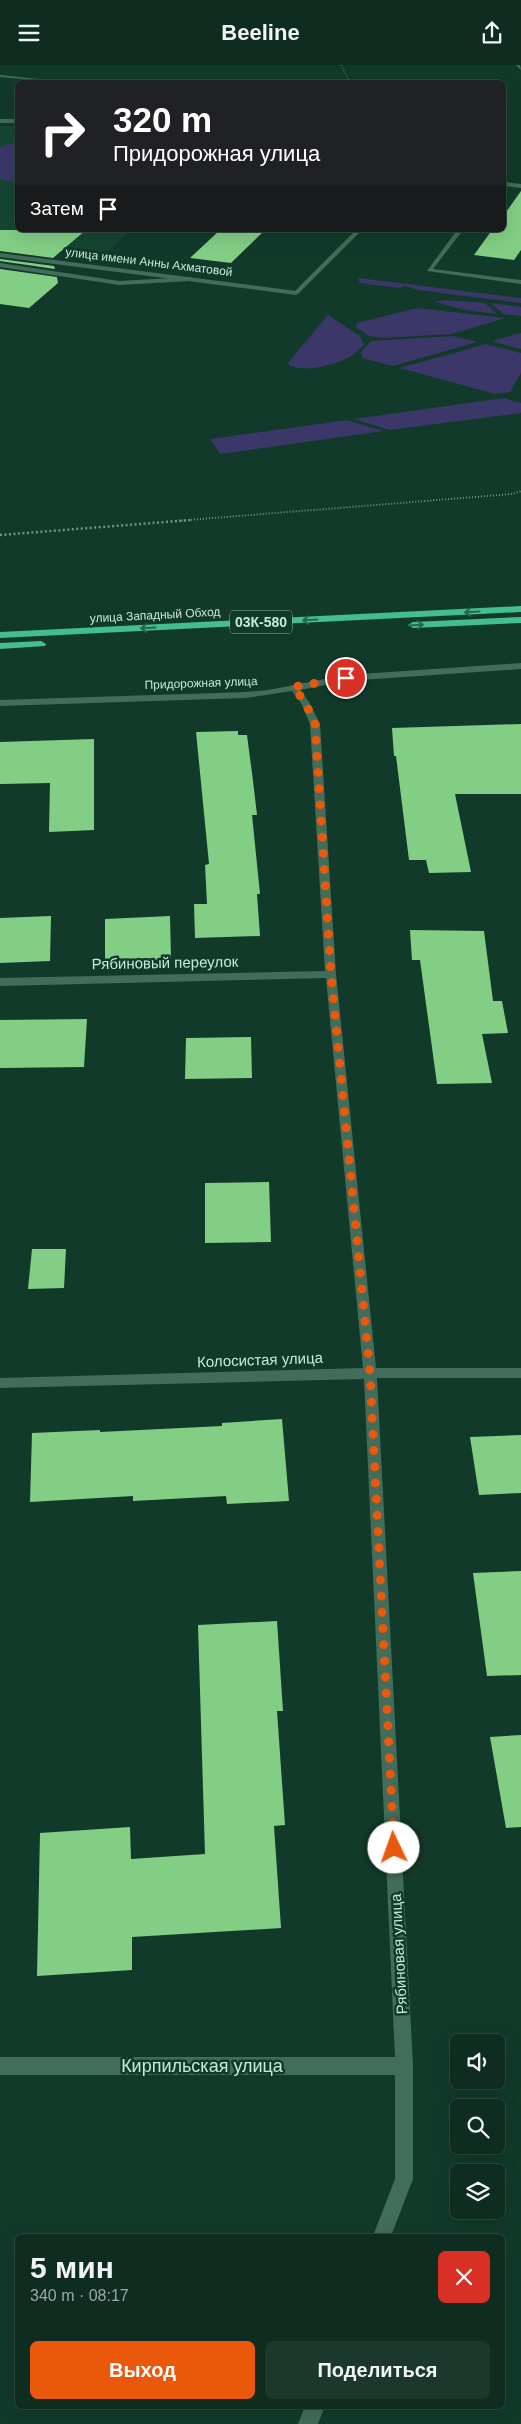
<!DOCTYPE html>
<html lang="ru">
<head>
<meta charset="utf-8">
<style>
	:root { --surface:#0e2c20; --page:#1c382d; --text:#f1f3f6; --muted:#9ba7a5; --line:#2e483e; --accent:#ea580c }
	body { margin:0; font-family:Helvetica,sans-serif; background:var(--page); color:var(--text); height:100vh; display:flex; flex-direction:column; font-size:19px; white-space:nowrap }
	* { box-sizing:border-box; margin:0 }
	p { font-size:16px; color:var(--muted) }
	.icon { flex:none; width:28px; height:28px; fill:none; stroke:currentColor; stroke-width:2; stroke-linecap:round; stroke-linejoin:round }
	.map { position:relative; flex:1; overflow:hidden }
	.details { position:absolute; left:15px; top:2169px; width:490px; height:175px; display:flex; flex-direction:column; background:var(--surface); border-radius:8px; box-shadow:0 5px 20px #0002,0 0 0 1px var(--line) }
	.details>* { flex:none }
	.hud { position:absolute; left:15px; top:15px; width:491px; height:152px; border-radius:8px; box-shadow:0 5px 20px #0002,0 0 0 1px var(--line); background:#202124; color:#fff; overflow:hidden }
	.tools { position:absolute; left:450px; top:1969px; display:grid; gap:10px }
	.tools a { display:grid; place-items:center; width:55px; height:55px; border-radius:8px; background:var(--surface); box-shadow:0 5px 20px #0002,0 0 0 1px var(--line); font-size:25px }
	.pin { position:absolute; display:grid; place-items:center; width:42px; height:42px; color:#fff; margin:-21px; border:2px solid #fff; border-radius:50%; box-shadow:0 1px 5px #0007 }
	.me { position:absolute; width:55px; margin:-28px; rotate:357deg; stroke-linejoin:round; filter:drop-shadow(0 0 4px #0008) }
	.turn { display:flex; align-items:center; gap:18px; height:105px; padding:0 15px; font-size:22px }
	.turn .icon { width:65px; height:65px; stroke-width:2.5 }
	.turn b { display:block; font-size:35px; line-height:42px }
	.then { display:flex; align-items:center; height:48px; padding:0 15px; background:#0003; gap:10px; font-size:19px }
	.round { display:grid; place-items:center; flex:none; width:52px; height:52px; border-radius:8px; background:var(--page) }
	.headline { display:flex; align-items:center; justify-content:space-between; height:85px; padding:0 15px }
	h1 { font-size:30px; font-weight:700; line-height:38px }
	.primary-button { display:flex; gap:10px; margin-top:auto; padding:10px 15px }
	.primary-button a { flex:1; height:58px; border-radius:8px; background:var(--accent); color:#fff; font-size:20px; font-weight:700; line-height:58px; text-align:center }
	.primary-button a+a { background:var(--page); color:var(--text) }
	header { display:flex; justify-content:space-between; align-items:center; height:65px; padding:0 15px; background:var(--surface); font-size:22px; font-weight:700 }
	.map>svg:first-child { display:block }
</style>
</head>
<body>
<header><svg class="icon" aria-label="menu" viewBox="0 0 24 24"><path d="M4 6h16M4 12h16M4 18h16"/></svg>Beeline<svg class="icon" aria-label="share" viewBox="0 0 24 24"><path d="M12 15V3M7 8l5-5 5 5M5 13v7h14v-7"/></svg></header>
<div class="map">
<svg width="521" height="2359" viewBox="0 0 521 2359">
	<rect width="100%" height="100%" fill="#123a2b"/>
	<!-- built -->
	<polygon fill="#174533" points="0,61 17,61 18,165 131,165 107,187 0,173"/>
	<!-- green -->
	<g fill="#3b3769">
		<polygon points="17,77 17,118 0,114 0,82"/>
		<polygon points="358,213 521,233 521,238 418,225 405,221 400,223 360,218"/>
		<polygon points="445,235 485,238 497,249 465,245 435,237"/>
		<polygon points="490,238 521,242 521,251 504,249"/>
		<polygon points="417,243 505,253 452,269 382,273 369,271 356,262 357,258"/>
		<path d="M328 250 360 271 364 280C359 284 354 290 348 293 332 300 302 309 287 299Z"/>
		<polygon points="521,268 521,284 492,276"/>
		<polygon points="454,271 477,277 393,301 362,293 361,287 371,276"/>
		<polygon points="486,279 521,288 521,308 510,327 495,329 400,303"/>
		<polygon points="504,333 521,338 521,348 389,365 354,354"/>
		<polygon points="347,355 383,366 220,389 210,374"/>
	</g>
	<!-- building -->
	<g fill="#83ce85">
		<polygon points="521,126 521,185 514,195 474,190 492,165 504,165 504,150"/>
		<polygon points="0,165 86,165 53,193 0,186"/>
		<polygon points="220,165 265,165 231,198 190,193"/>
		<polygon points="0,194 54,201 55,204 0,196"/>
		<polygon points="0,204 57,212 58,218 29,243 0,239"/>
		<polygon points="521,659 521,729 455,729 471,807 429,808 426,795 409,795 396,691 394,691 392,663"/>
		<polygon points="238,666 238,670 247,670 253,716 257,750 252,750 260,829 257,829 260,871 195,873 194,839 207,839 205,800 209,799 196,667"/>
		<polygon points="94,674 94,765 49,767 50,718 0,719 0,677"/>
		<polygon points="51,851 50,896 0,898 0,853"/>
		<polygon points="170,851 171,894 105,897 105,854"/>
		<polygon points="410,865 484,866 493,936 502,936 508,968 482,969 492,1018 437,1019 420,895 412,895"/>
		<polygon points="87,954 84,1002 0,1003 0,955"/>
		<polygon points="251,972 252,1013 185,1014 186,973"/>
		<polygon points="269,1117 271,1177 205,1178 205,1118"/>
		<polygon points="32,1184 66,1184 64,1223 28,1224"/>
		<polygon points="282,1354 289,1436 227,1439 226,1431 133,1436 133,1431 30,1437 32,1368 100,1365 100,1367 222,1361 222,1358"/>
		<polygon points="521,1370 521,1428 479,1430 470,1372"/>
		<polygon points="521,1506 521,1610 487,1611 473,1508"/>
		<polygon points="277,1556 283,1646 277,1646 285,1760 274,1761 281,1863 132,1872 132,1905 37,1911 40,1768 130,1762 131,1794 205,1789 198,1560"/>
		<polygon points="521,1670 521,1762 506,1763 490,1672"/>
	</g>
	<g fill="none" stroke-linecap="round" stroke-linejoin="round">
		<!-- path-far2 -->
		<polyline stroke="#6e9484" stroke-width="1" stroke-dasharray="1 2" stroke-linecap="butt" points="341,0 350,18"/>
		<!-- path-far1 -->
		<polyline stroke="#6e9484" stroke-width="2" stroke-dasharray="1 2" stroke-linecap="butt" points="176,456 512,429 521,426"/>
		<!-- path -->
		<polyline stroke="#6e9484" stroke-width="2.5" stroke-dasharray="2 2.5" stroke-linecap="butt" points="0,470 191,455"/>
		<!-- lane -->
		<g fill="#426d5a" fill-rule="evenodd">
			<polygon points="516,0 520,0 521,5"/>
			<polygon points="0,10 67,17 69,18 0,12"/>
			<rect x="0" y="54" width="18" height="4"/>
			<polygon points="504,117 521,119 521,123 504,121"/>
			<polygon points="356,165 362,165 298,229 294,229 294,227"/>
			<polygon points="457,165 463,165 433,204 521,215 521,219 427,206"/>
			<polygon points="0,198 119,216 190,212 193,214 190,216 119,220 0,202"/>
		</g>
		<!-- street -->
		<g fill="#426d5a" fill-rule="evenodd">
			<polygon points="0,188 296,226 299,228 296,230 0,192"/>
			<polygon points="521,598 521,604 346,616 300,625 309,637 320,659 336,909 376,1303 521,1303 521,1313 377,1313 413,2001 413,2114 391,2171 373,2171 395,2114 395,2010 0,2010 0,1992 395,1992 364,1314 0,1323 0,1313 363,1303 326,913 0,921 0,913 325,906 310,659 301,638 292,626 246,633 0,641 0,635 246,627 268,625 346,610"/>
			<polygon points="305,2341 325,2341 318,2359 298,2359"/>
		</g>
		<!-- highway -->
		<g fill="#44bd90" fill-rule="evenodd">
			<polygon points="521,541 521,547 0,573 0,567"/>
			<polygon points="521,552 521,558 413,563 408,560 413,557"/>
			<polygon points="41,576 46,579 45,581 0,584 0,578"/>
		</g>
	</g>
	<!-- one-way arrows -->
	<defs><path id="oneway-shaft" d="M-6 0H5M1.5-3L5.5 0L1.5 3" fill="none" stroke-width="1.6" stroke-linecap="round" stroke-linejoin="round" transform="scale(1.25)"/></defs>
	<g stroke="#24684e">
		<use href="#oneway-shaft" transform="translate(472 547) rotate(177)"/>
		<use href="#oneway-shaft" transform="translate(310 555) rotate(177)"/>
		<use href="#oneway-shaft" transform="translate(416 560) rotate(-3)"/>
		<use href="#oneway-shaft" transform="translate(148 563) rotate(177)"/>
	</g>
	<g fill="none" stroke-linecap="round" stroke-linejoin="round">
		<!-- route -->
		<polyline stroke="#ea580c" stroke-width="9" stroke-dasharray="0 16.2" points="346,613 293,622 305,637 315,659 331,909 370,1308 394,1783"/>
	</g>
	<g text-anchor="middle" stroke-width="5" stroke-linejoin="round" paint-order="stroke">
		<!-- far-street labels -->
		<g font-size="12" fill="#c6ead9" stroke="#123a2b">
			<text transform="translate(149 197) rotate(7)" y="4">улица имени Анны Ахматовой</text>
			<text transform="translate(155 550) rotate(-3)" y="4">улица Западный Обход</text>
			<text transform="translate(201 618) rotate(-2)" y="4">Придорожная улица</text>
		</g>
		<!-- shield labels -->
		<rect fill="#123a2b" stroke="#90b5a5" stroke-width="1" x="230" y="545.5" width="62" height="23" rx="4"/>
		<g font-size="14" font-weight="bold" fill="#c6ead9">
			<text x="261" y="562">03К-580</text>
		</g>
		<!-- street labels -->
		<g font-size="15" fill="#c6ead9" stroke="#123a2b">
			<text transform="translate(165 898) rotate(-1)" y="5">Рябиновый переулок</text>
			<text transform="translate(260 1295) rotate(-2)" y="5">Колосистая улица</text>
			<text transform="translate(399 1889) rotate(-93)" y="5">Рябиновая улица</text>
		</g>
		<!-- near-street labels -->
		<g font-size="18" fill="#c6ead9" stroke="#123a2b">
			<text x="202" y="2007">Кирпильская улица</text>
		</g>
	</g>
</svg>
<div class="tools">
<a><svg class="icon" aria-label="sound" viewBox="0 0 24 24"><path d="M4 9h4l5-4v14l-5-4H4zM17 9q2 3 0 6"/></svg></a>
<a><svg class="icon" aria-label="search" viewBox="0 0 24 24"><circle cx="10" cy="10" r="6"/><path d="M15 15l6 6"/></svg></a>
<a><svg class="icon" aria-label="layers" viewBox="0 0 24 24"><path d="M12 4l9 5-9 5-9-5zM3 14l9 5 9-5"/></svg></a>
</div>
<div class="pin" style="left:346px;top:613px;background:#d93025"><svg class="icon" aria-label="arrive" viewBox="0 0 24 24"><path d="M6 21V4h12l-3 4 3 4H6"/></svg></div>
<svg class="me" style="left:394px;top:1783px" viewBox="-20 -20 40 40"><circle r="19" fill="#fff"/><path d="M0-13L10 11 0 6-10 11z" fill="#ea580c"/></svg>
<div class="hud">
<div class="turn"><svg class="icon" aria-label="right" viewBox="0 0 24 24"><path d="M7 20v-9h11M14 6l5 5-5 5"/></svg><div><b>320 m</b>Придорожная улица</div></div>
<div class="then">Затем<svg class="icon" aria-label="arrive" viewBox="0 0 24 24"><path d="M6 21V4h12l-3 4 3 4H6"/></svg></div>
</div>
<section class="details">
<div class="headline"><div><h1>5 мин</h1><p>340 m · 08:17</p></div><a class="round" style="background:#d93025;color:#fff"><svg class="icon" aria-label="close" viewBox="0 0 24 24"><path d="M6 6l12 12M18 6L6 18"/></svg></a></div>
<div class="primary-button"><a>Выход</a><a>Поделиться</a></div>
</section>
</div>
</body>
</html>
